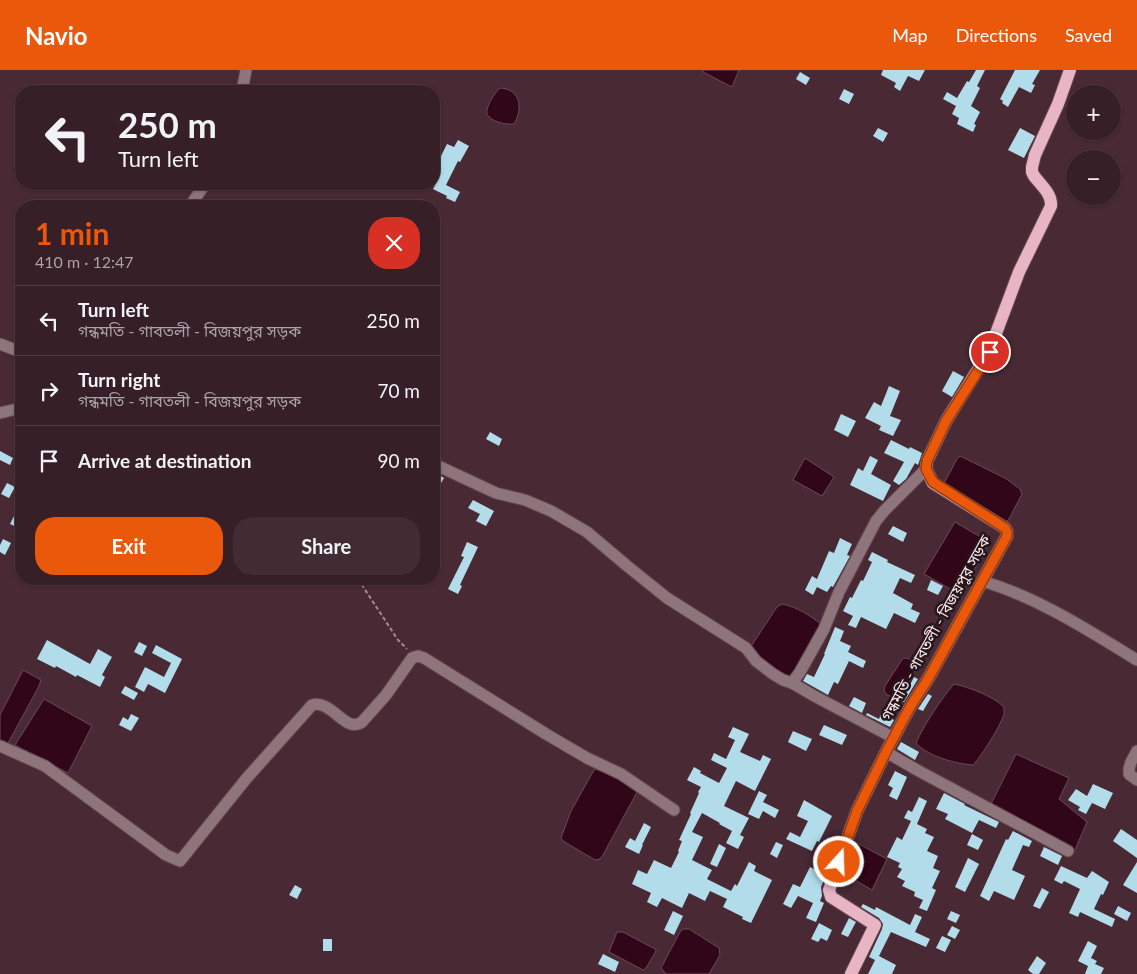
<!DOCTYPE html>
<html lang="en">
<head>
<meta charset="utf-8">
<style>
	:root { --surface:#361f27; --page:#412c33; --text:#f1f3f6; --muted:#aaa2a7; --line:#503d44; --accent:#ea580c }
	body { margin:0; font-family:Lato,"Noto Sans Bengali",sans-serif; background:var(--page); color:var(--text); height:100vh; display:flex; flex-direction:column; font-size:19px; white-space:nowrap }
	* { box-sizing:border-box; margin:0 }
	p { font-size:16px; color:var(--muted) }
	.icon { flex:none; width:28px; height:28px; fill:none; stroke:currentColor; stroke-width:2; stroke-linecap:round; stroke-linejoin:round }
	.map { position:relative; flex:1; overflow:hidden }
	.drawer { position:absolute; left:15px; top:130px; width:425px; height:385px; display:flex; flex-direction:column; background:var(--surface); border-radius:20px; box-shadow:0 1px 4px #0004,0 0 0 1px var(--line) }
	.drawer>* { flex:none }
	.banner { position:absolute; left:15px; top:15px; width:425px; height:105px; border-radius:20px; box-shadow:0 1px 4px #0004,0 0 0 1px var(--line); background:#361f27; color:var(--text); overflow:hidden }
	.buttons { position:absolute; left:1066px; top:15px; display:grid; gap:10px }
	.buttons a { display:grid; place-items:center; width:55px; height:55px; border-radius:50%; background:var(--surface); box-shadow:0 1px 4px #0004,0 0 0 1px var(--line); font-size:25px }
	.pin { position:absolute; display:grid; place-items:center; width:42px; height:42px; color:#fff; margin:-21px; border:2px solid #fff; border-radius:50%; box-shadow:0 1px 5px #0007 }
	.me { position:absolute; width:55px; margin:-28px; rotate:20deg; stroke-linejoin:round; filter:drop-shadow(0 0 4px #0008) }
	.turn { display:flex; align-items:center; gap:18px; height:105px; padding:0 20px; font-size:22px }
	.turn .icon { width:65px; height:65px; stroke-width:2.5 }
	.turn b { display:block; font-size:35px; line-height:42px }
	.round { display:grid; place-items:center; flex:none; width:52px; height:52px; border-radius:20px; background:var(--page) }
	.overview { display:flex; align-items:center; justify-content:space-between; height:85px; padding:0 20px }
	h1 { font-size:30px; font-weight:700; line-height:38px; color:var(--accent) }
	.action { display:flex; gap:10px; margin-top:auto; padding:10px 20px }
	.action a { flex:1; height:58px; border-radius:20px; background:var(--accent); color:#fff; font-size:20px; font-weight:700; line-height:58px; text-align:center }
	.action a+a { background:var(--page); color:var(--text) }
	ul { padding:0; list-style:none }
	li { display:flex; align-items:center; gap:15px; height:70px; padding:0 20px; border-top:1px solid var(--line) }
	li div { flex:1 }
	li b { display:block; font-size:19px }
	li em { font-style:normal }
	header { display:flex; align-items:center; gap:30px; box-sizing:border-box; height:70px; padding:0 25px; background:var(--accent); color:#fff }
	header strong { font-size:24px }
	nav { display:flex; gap:28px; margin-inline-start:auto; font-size:18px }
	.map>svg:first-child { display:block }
</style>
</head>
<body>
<header>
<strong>Navio</strong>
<nav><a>Map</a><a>Directions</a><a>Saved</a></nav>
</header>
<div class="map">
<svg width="1137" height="904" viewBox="0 0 1137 904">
	<rect width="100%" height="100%" fill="#482934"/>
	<!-- water -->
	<g fill="#310618" stroke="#6e4958">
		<polygon points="704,0 739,0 732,17 703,2"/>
		<path d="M500 18C521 19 523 39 514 54 506 55 491 52 487 44 485 38 495 22 500 18Z"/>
		<polygon points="960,386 1005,408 1020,419 1022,424 1009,449 1005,453 942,417 957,389"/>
		<polygon points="805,388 834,407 822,426 793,410"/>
		<polygon points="955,452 989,472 961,525 924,504"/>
		<path d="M782 534C797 537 809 545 821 554L795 605 784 609 750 578 777 537Z"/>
		<path d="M903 588C930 589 906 615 898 626L894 628 886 624 884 620 885 616Z"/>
		<polygon points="23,600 41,610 38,618 7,675 0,671 0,645"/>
		<path d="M954 614C969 617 992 626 1003 636 1004 638 1004 641 1004 644 1001 655 981 687 973 695 956 694 927 686 916 673 924 655 941 629 954 614Z"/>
		<polygon points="44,629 92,656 68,703 15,675"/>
		<polygon points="1016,684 1069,708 1059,729 1087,752 1074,782 990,736"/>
		<path d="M596 699C611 705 627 709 637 722L603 785 600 789 595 790 563 771 561 768 571 741 594 700Z"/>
		<polygon points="855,772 887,789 872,820 838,800"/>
		<polygon points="683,859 689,859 719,878 720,885 709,904 666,904 661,898 680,862"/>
		<polygon points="617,862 623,862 655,879 656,881 646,898 643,900 609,882"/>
	</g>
	<!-- building -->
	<g fill="#b2dcea">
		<polygon points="883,0 925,0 919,11 908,6 900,21 894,17 896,13 881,5"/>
		<polygon points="976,0 985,0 977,16 980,18 971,36 980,42 974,54 976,55 973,62 957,54 959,48 952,44 956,36 943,29 947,22 957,28 967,11 969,12"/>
		<polygon points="1015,0 1040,0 1032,14 1035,15 1031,23 1019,17 1008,37 1002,33 1003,31 1000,29"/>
		<polygon points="800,2 810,8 806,15 796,9"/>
		<polygon points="844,19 854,24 849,34 839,29"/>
		<polygon points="878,58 888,63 883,72 873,66"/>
		<polygon points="1020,58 1035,66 1024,88 1008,80"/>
		<polygon points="458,70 469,76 460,92 458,91 446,115 460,122 455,132 446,128 447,126 433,119 439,108 434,105 434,100 447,74 454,77"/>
		<polygon points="953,301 964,307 952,327 942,321"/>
		<polygon points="889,316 900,321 890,346 901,350 893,366 879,360 881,356 865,348 874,332 881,336"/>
		<polygon points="841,344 856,351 848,367 834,360"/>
		<polygon points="490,362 502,369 499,376 486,369"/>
		<polygon points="891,370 909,379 910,377 922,383 918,395 915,393 906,409 899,415 893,411 904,392 884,383"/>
		<polygon points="0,381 13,388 10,395 0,390"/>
		<polygon points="870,386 878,390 871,404 891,415 883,431 850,415 858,398 863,401"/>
		<polygon points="434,402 444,408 434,425"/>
		<polygon points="7,413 15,417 9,428 1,424"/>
		<polygon points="473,430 494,441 486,456 476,451 480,444 468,438"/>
		<polygon points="15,444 21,447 21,459 10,454"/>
		<polygon points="893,456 907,463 903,472 888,464"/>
		<polygon points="840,468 852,474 847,485 850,486 833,517 831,516 827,522 817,517 813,525 805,520 812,506 817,509 829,481 834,483"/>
		<polygon points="3,469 11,473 5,485 0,482 0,475"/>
		<polygon points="467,472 478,477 460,515 462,516 458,524 448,519 464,487 461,486"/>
		<polygon points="872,482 888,490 887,492 915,505 911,513 900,508 893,523 913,534 911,539 920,543 915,553 894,543 886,559 861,547 856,558 848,555 853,546 843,541 850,527 852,528 861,510 863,511 872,492 868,490"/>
		<polygon points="931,510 943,516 938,525 927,520"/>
		<polygon points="835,557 844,561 840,571 851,576 848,582 866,591 863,598 849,591 838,614 834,612 828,625 803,611 807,604 814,607 825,584 824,584"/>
		<polygon points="47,570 90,594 98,579 112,587 102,605 105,607 100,617 77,605 76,607 56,596 55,598 37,589"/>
		<polygon points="139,572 147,576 142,586 134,582"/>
		<polygon points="156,575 182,589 165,623 148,614 144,622 135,617 145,597 164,607 171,593 152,583"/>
		<polygon points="914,607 918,609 904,632 898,629 906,616 909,617"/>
		<polygon points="125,616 138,623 134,630 121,623"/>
		<polygon points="928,624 932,626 923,641 918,639"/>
		<polygon points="854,627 866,633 862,643 849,636"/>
		<polygon points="867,643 879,649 881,644 894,650 890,657 866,645"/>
		<polygon points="131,644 139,648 131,661 119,655 123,647 128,650"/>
		<polygon points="824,655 847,665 842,675 819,665"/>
		<polygon points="733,657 749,664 740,682 760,691 763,685 771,689 755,721 736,711 724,736 749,748 740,765 744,767 738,779 726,773 732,761 719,754 720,753 702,743 692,762 703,767 692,790 712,800 707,809 731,821 735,814 737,816 749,792 756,796 754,801 772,810 751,853 742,849 743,847 723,837 727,829 710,821 705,831 689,823 682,838 662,828 657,837 647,832 651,823 632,814 638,800 647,804 654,790 671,798 679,782 678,781 682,771 679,770 691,744 690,743 699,723 698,722 701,717 687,710 694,697 701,701 700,703 719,713 727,698 711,690 714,683 726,689 735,670 728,667"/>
		<polygon points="793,661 812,669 806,681 788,672"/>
		<polygon points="901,672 919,682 915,690 897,679"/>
		<polygon points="895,701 907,707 897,730 889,726 893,718 888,715"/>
		<polygon points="1093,714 1113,723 1105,739 1092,733 1086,744 1078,740 1080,737 1068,730 1076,719 1087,726"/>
		<polygon points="759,721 767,725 763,732 779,740 775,748 763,741 759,749 748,744"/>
		<polygon points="944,723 965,734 964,735 999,752 996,758 979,750 972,763 945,749 948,744 936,739"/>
		<polygon points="919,727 927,731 917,754 927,759 925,763 934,767 927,781 938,786 933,798 940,801 932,818 936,820 927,841 919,838 923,830 914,826 915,822 902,816 905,811 897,807 902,799 898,797 900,793 887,787 897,767 902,770 911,751 904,748 908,740 912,742"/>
		<polygon points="804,730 832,746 819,772 817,771 812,781 786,769 790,762 800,767 808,751 797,746"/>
		<polygon points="644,753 651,757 642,775 643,775 639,784 625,777 630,768 635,771"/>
		<polygon points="1121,759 1137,770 1137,788 1113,771"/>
		<polygon points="1013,761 1032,771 1029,777 1023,775 1012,800 1025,806 1014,830 994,821 989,831 980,826 1006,769 1008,770"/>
		<polygon points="972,764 983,770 978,780 967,775"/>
		<polygon points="776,772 783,775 777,788 770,784"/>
		<polygon points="719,774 726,778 717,797 710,794"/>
		<polygon points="1044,777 1062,786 1058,795 1040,786"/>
		<polygon points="968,788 979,794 965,822 955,817"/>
		<polygon points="1137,792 1137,823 1123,815"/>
		<polygon points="1061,796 1087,808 1092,801 1109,812 1103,825 1101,824 1094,839 1115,849 1112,857 1080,842 1078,847 1069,843 1080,819 1064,811 1062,814 1054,810"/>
		<polygon points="810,797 826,805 821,817 822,826 820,831 824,833 816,852 806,848 813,833 798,826 791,838 783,834 793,814 800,817"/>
		<polygon points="295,815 302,819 297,829 289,825"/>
		<polygon points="1042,818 1049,822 1040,839 1033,836"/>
		<polygon points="863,834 875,840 876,837 910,855 915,844 922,847 915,862 930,869 926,877 891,862 879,886 896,895 892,904 868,904 875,890 869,887 882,859 883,854 879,848 861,837"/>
		<polygon points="1118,836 1131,843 1127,851 1114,844"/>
		<polygon points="673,841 683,846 674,865 664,860"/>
		<polygon points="951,841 960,845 956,853 947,849"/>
		<polygon points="849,848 856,852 848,867 841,864"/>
		<polygon points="819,853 832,860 827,871 821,868 818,872 811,869"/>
		<polygon points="952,856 960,860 955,869 947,865"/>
		<polygon points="942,866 951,870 945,882 936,878"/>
		<rect x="323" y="869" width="9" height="12"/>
		<polygon points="1088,871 1097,876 1091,888 1097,891 1095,894 1104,898 1101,904 1085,904 1088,896 1078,891"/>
		<polygon points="603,884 619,892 615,902 598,894"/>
		<polygon points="1037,886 1046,893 1039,904 1033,904 1028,900"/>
	</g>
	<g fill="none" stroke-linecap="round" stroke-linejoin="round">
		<!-- minor casing -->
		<g stroke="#654751" stroke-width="13">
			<g id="minor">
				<polyline points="242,21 246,0"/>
				<polyline points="190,136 205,114"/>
				<polyline points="0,274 21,282"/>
				<polyline points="0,343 17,339 21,335"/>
				<polyline points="434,393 438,396 496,423 525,430 551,441 587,462 626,495 667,528 746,578 756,591 773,604 783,610 792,613 816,627 894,668"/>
				<path d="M982 511C1037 527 1088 560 1137 590"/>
				<polyline points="792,613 800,602 824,559 839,522 876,451 885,440 926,399"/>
				<path d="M0 676 45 696 166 785 180 791 246 709 312 635C332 629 345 664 362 652L386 625 412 588 418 586 424 588 546 664 587 688 621 704 674 740"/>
				<polyline points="1137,681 1131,692 1129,699 1129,704 1137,710"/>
				<polyline points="886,682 917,700 1068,781"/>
			</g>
		</g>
		<!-- major casing -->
		<g stroke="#654751" stroke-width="14">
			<path id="major" d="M851 904 875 855 831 827 829 820 857 741 886 682 910 637 928 609 1007 466V462L1005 458 933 413 926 399 927 391 946 351 989 282 1019 202 1051 136C1052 124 1041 115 1034 106L1032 102V97L1035 85 1058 34 1070 0"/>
		</g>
		<!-- path -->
		<polyline stroke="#a48a93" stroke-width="2" stroke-dasharray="4 2.5" stroke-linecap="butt" points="358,509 398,570 407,579"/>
		<!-- minor -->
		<use href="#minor" stroke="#8e757c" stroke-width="11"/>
		<!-- major -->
		<use href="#major" stroke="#e7b5c4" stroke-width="12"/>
	</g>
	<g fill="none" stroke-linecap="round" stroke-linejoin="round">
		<!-- route casing -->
		<g stroke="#983908" stroke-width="12">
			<polyline id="route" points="839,792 857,741 886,682 910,637 928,609 1007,466 1007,462 1005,458 933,412 926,399 927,391 946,351 990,282"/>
		</g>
		<!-- route -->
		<use href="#route" stroke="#ea580c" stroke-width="9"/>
	</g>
	<g text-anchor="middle" stroke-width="5" stroke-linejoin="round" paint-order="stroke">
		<!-- street labels -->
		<g font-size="15" fill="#fbe6ec" stroke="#25171b">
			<text transform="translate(936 558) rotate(-61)" y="5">গন্ধমতি - গাবতলী - বিজয়পুর সড়ক</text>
		</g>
	</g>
</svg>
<div class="buttons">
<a>+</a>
<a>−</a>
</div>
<div class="pin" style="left:990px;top:282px;background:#d93025"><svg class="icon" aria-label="arrive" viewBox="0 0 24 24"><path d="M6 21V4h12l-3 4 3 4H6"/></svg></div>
<svg class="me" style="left:839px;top:792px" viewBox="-20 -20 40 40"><circle r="17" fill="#ea580c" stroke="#fff" stroke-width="3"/><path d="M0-11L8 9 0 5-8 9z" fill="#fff"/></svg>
<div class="banner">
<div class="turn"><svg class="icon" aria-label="left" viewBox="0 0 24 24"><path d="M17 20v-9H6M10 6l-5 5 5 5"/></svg><div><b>250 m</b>Turn left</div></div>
</div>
<section class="drawer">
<div class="overview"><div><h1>1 min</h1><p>410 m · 12:47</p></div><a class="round" style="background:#d93025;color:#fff"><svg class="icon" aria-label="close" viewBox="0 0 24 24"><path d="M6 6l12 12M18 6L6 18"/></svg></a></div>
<ul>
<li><svg class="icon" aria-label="left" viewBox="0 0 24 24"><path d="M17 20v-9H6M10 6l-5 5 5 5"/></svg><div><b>Turn left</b><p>গন্ধমতি - গাবতলী - বিজয়পুর সড়ক</p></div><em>250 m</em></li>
<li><svg class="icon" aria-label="right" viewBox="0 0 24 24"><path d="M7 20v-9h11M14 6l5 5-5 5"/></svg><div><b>Turn right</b><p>গন্ধমতি - গাবতলী - বিজয়পুর সড়ক</p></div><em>70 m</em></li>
<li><svg class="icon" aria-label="arrive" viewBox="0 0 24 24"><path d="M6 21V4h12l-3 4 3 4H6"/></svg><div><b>Arrive at destination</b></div><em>90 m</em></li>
</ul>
<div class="action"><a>Exit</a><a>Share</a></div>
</section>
</div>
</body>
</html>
